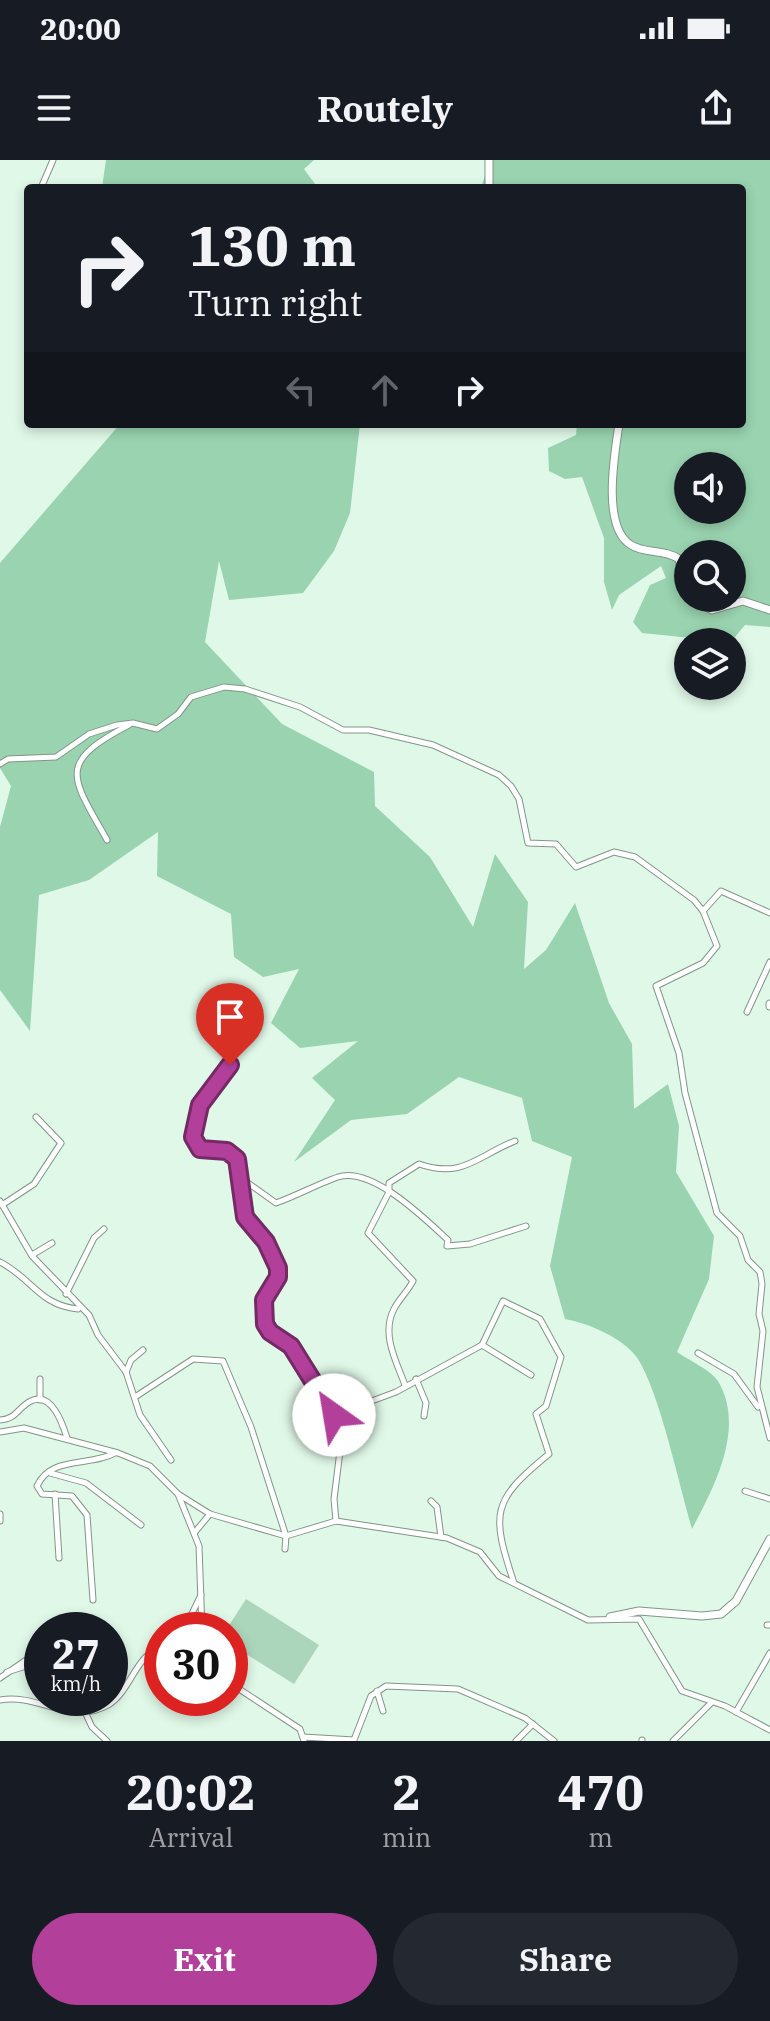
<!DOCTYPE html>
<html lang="en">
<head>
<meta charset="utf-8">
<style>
	:root { --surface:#171b24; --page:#242831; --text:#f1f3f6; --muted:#9ea1a6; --accent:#b2409b }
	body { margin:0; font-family:"IBM Plex Serif",serif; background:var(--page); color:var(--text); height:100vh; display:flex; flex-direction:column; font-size:30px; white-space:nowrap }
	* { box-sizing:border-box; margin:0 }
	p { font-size:26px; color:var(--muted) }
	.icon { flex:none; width:44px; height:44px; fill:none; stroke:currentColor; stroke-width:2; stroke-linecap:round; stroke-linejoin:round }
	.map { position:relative; height:1581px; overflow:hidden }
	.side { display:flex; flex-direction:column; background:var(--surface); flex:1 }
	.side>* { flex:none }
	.top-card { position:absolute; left:24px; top:24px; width:722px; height:244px; border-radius:8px; box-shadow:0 4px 12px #0003; background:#171b24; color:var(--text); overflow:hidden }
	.controls { position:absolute; left:674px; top:292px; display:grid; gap:16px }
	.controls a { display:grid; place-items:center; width:72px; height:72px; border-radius:50%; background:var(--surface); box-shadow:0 4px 12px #0003; font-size:40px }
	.speed { position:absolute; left:24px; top:1452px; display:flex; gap:16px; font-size:40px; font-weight:700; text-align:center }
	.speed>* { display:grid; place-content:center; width:104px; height:104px; border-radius:50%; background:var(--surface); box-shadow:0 4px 12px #0003; line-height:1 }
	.speed small { font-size:20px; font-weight:400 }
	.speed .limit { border:12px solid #d22; background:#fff; color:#111 }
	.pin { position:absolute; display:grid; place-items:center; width:68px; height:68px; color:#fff; margin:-82px -34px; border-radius:50% 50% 50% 0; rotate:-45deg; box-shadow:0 0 8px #0007 }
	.pin .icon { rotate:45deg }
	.me { position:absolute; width:88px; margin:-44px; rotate:328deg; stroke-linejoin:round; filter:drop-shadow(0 0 6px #0008) }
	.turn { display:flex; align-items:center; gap:28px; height:168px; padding:0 32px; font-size:36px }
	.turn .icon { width:104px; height:104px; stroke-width:2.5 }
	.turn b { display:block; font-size:56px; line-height:68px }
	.lanes { display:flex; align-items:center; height:76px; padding:0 32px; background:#0003; justify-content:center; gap:40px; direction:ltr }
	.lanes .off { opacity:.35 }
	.eta { display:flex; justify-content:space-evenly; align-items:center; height:136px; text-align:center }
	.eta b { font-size:48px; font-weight:700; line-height:56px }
	.action { display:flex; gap:16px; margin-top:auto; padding:16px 32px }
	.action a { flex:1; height:92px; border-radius:48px; background:var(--accent); color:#fff; font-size:32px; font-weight:700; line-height:92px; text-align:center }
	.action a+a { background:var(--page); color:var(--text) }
	.status { display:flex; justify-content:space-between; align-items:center; height:56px; padding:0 40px; background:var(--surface); direction:ltr }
	.status svg { height:22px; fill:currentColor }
	header { display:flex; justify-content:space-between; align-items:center; height:104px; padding:0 32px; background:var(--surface); font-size:36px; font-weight:700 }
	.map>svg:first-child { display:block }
</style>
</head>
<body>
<div class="status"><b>20:00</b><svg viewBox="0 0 49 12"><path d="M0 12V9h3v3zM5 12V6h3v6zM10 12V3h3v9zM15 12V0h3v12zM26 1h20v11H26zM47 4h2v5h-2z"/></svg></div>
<header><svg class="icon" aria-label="menu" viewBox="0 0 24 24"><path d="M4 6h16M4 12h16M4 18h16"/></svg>Routely<svg class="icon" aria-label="share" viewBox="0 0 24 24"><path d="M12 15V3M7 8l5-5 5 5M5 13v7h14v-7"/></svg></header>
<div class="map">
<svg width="770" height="1581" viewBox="0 0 770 1581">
	<rect width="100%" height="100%" fill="#e0f8e8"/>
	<!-- green -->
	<polygon fill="#acd6bb" points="246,1439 319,1485 294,1524 230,1484 230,1470 226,1470"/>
	<!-- forest -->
	<g fill="#99d3af" fill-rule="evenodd">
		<polygon points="106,0 314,0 304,9 318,28 102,28"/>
		<path d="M490 0H770V467L745 465 731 482 642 473 633 462 650 425 666 418 661 406 619 435 612 450 604 422V378L582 317 565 319 549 311 548 288 576 275 577 264H742V28H481ZM688 306H732V350H688ZM688 394H732V438H688Z"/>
		<path d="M120 264H360L350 353 334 391 303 433 229 440 219 401 205 482 282 564 374 612 375 646 430 697 473 767 495 694 528 742 524 809 546 790 575 743 609 843 632 884 634 949 668 924 679 966 676 1012 714 1076 709 1119 677 1192C688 1200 711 1210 718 1221 746 1268 714 1327 692 1369 679 1325 660 1234 638 1199 624 1178 588 1163 565 1159L550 1106 572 997 532 981 522 938 459 917 407 954 351 960 294 1002 335 940 312 918 358 881 300 888 271 863 299 809 263 817 234 797 231 754 157 716 158 672 89 720 39 735 30 871 0 830V667L11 626 0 608V403Z"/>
	</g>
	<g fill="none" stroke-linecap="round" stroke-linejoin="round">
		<!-- street casing -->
		<g stroke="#809687" stroke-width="7">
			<g id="street">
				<polyline points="41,28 53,0"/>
				<polyline points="0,604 8,599 56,597 89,574 117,565 133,563 157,569 178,554 191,537 224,527 245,529 300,547 343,570 369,570 433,585 499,615 511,626 519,639 528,683 556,684 576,707 614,692 635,697 694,740 703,751 717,786 703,803 656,826 679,893 685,933 717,1053 740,1076 748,1100 760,1112 762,1124 759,1154 763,1171 757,1227 770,1278"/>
				<path d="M107 680C71 616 56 603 129 565"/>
				<polyline points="703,751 721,731 770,753"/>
				<path d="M253 844C243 857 233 871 231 888 230 895 231 901 230 907 222 933 172 958 200 989L227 991 237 999 245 1057 266 1082 278 1108V1117L264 1140 265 1164 270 1172 291 1186 334 1255 340 1291 334 1339 336 1361"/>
				<polyline points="747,852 770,802"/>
				<path d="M241 1018 276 1043C296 1036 320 1023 338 1017 372 1006 425 1059 448 1080L447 1086 470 1084 526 1066"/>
				<polyline points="0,1041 32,1096 89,1155 98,1175 126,1212 140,1255 171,1300"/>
				<polyline points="2,1045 34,1024 61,983 36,957"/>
				<polyline points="32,1095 52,1083"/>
				<path d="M0 1102C33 1119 39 1145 78 1149"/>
				<polyline points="66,1134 94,1078 104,1069"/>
				<polyline points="482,1185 531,1215"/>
				<polyline points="698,1193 734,1214 758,1247"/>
				<polyline points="126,1212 131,1200 143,1190"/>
				<polyline points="416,1219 426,1243 424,1256"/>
				<path d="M405 1225C396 1201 381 1174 394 1149 399 1139 408 1131 413 1121L368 1073 389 1032V1023L419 1004C463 1019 477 996 515 981"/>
				<polyline points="135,1237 193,1199 223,1201 251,1267 286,1376 285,1389"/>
				<polyline points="40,1240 40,1219"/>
				<path d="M334 1255 396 1232 482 1185 503 1141 540 1159 561 1197 546 1246 536 1254 549 1294C491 1341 491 1353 514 1423"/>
				<path d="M0 1260C17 1259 18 1247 31 1241 52 1231 63 1265 67 1278"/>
				<polyline points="0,1272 24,1268 118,1293 150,1306 178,1334 210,1354 286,1376 336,1361 447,1378 480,1392 499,1416 588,1460 639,1459 682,1531 725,1546 770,1570"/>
				<polyline points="50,1313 86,1323 141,1365"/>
				<polyline points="745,1331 770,1339"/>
				<polyline points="55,1334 59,1398"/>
				<polyline points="178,1334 199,1386 202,1470"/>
				<polyline points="431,1341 437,1347 441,1377"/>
				<polyline points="0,1354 0,1361"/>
				<polyline points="195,1372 210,1354"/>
				<path d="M93 1440 87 1355 72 1336 42 1334 37 1326C51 1295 90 1307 115 1293"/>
				<polyline points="767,1465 770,1465"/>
				<polyline points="184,1470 201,1435"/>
				<polyline points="7,1512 42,1501"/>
				<polyline points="0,1518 42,1489"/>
				<polyline points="230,1523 300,1569 304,1581"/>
				<polyline points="377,1531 383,1551"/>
				<path d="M0 1540C38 1533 71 1566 108 1545 130 1533 137 1491 162 1488"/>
				<polyline points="85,1552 92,1567 107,1581"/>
				<polyline points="736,1552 770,1493"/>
				<polyline points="303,1577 354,1580 371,1536 386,1526 458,1529 525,1558 554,1581"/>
				<polyline points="642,1580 642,1581"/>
				<polyline points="516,1581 533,1564"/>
				<polyline points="673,1581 711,1543"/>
			</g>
		</g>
		<!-- secondary casing -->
		<g stroke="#809687" stroke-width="9">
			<g id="secondary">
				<polyline points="489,28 489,0"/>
				<path d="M619 264C615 292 601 367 631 385 645 394 665 389 679 399L688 438"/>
				<polyline points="689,438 712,450 743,441 770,450"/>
				<polyline points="770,844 770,846"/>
				<polyline points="610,1457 639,1451 702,1456 721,1454 736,1441 770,1379"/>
			</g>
		</g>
		<!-- street -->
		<use href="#street" stroke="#fff" stroke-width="5"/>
		<!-- secondary -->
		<use href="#secondary" stroke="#fff" stroke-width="7"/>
	</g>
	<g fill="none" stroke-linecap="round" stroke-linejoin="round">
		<!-- route casing -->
		<g stroke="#742a65" stroke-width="20">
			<polyline id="route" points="230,905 200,945 193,977 200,989 227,991 237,999 245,1057 266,1082 278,1108 278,1117 264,1140 265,1164 270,1172 291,1186 334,1255"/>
		</g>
		<!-- route -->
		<use href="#route" stroke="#b2409b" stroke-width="14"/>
	</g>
</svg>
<div class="controls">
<a><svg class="icon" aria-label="sound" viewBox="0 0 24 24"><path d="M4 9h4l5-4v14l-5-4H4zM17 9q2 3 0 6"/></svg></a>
<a><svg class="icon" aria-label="search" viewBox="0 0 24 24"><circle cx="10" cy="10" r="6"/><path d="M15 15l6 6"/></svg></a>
<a><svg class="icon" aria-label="layers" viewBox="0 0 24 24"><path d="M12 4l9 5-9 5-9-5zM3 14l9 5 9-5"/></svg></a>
</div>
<div class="speed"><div>27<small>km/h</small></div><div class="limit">30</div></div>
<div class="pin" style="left:230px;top:905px;background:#d93025"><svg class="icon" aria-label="arrive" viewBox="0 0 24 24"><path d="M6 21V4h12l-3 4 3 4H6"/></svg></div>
<svg class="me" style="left:334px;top:1255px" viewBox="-20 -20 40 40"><circle r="19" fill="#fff"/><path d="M0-13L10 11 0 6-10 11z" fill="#b2409b"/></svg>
<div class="top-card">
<div class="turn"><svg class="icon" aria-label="right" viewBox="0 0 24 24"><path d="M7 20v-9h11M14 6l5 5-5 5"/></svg><div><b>130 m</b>Turn right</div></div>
<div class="lanes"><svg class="icon off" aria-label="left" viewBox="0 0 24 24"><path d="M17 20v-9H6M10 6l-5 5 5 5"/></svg><svg class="icon off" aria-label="ahead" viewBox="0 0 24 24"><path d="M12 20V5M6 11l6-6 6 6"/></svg><svg class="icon" aria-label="right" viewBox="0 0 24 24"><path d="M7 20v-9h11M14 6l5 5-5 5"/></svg></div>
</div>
</div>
<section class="side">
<div class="eta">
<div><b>20:02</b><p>Arrival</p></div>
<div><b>2</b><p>min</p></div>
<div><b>470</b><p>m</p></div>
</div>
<div class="action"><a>Exit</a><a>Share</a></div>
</section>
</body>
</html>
